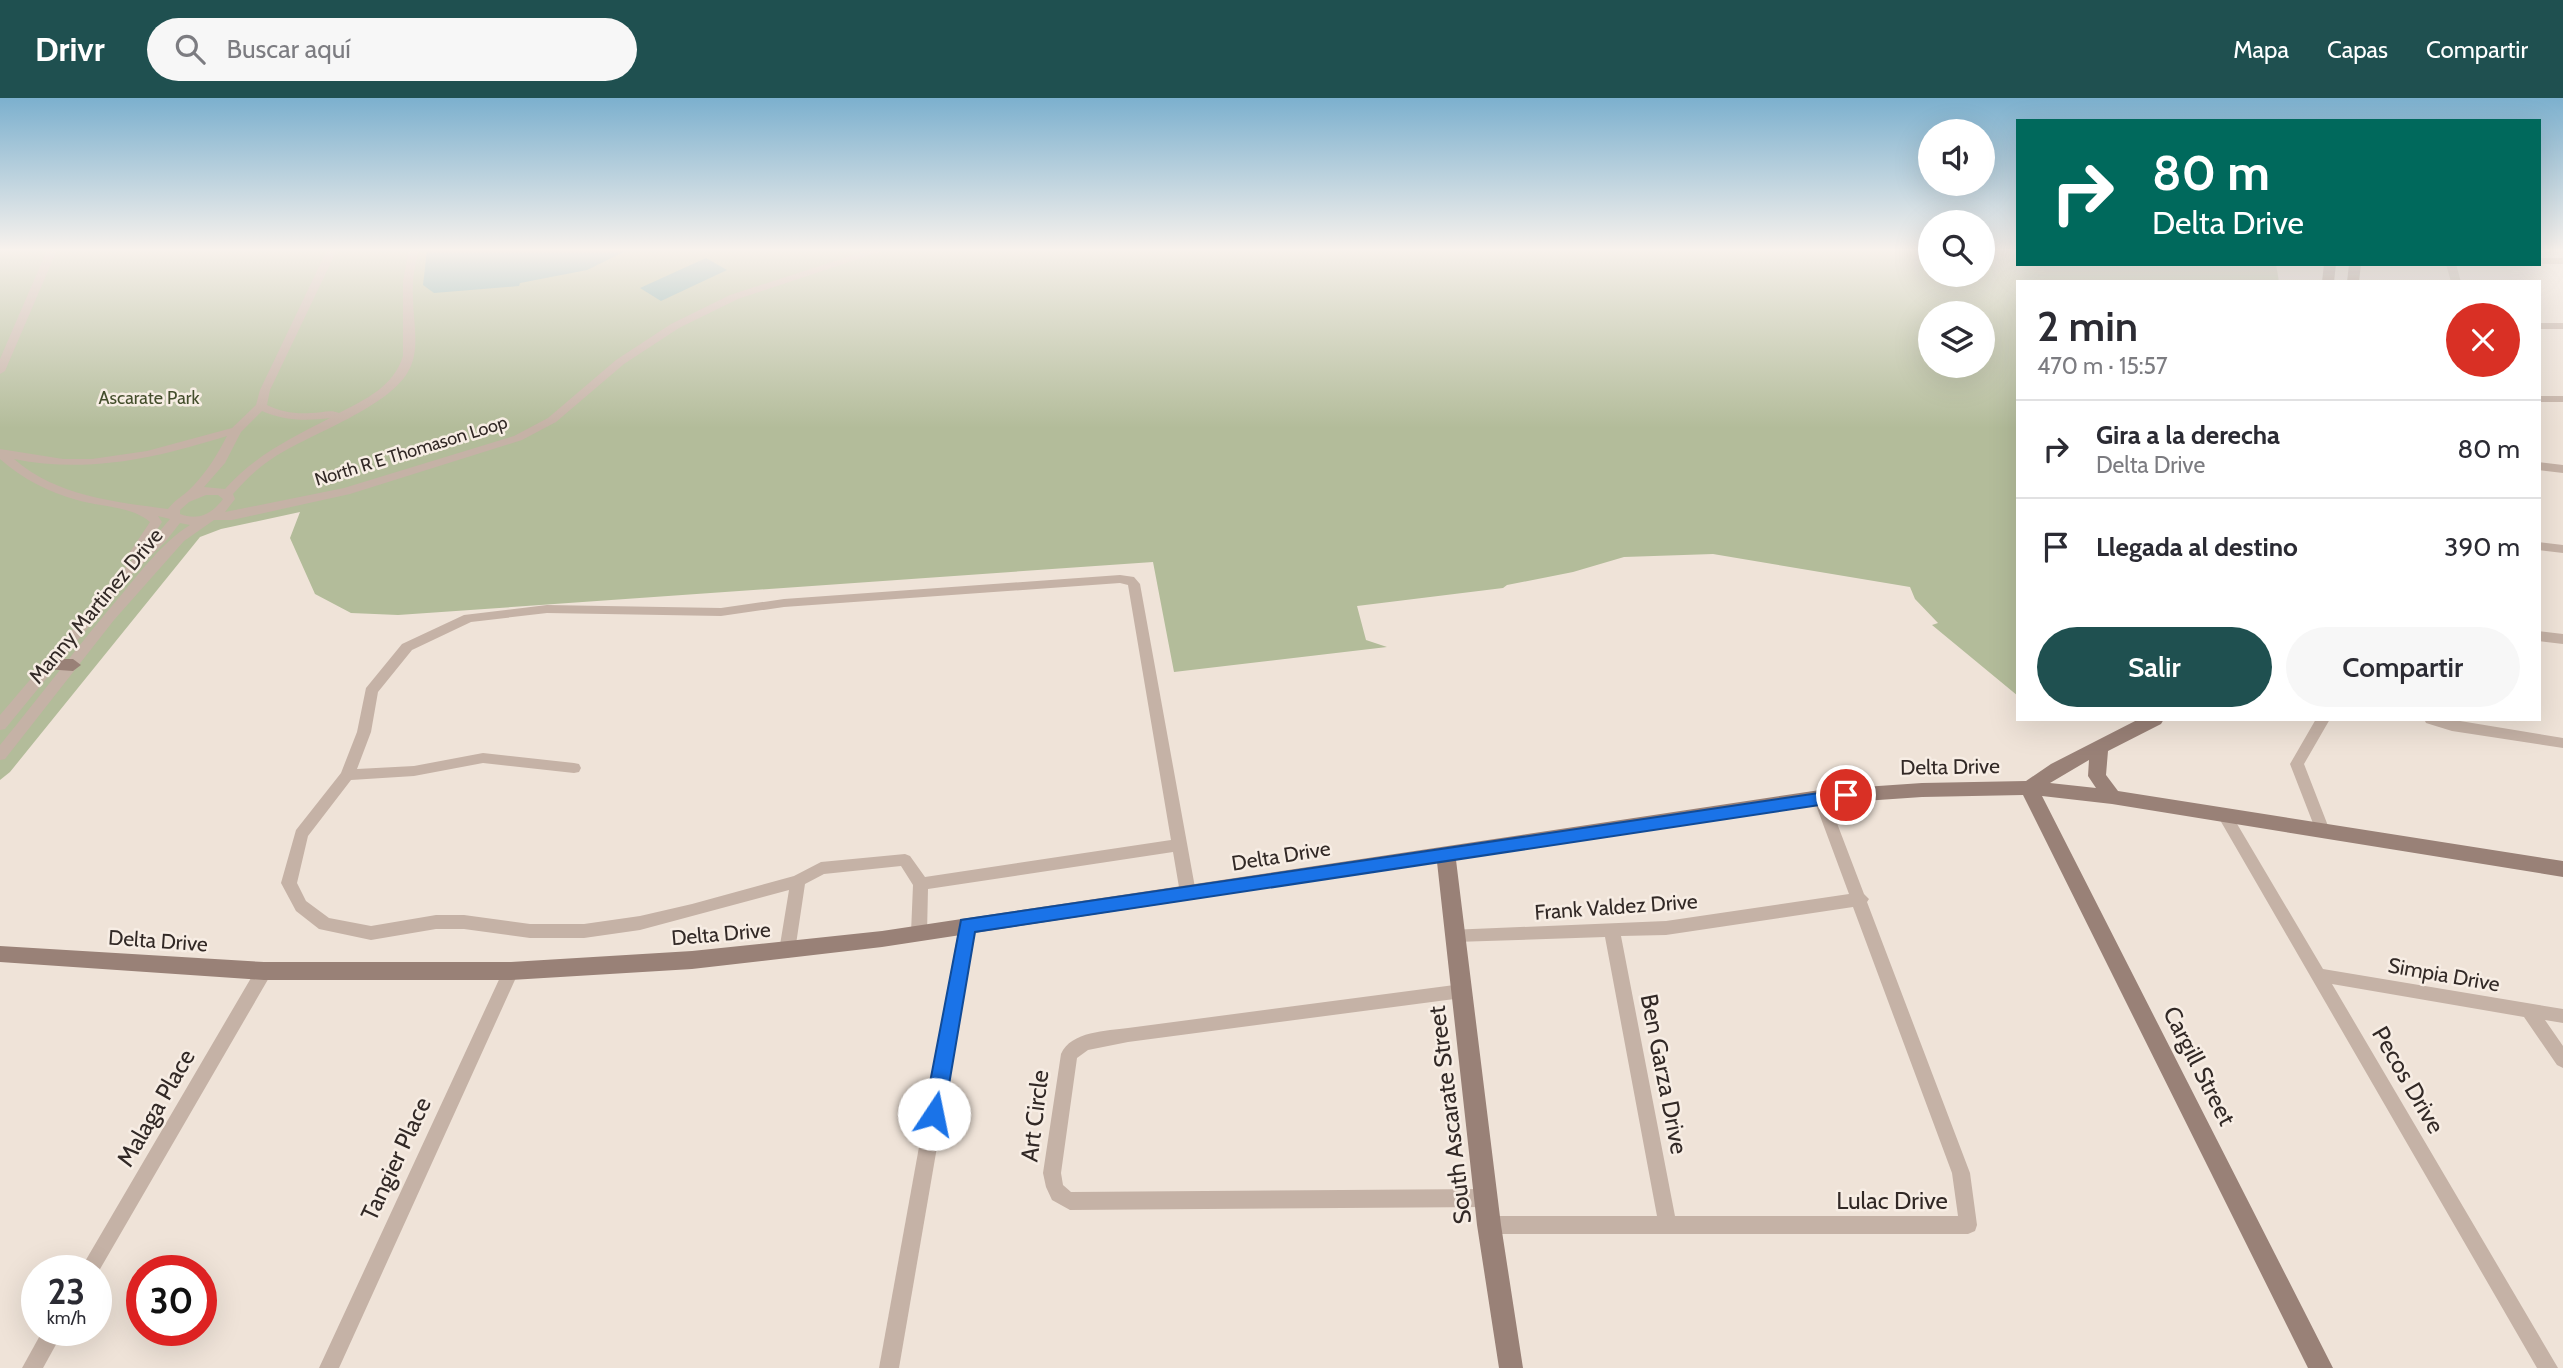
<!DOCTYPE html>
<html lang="es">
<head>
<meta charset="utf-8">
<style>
	:root { --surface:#fff; --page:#f7f7f7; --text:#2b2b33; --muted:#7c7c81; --line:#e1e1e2; --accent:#1f5050 }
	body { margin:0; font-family:Cabin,sans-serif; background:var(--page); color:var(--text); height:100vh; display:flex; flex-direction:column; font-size:26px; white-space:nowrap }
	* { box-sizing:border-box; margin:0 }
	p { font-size:23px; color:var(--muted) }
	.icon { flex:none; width:38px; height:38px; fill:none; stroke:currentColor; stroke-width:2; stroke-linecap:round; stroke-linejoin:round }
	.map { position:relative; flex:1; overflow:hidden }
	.sheet { position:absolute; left:2016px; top:182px; width:525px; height:441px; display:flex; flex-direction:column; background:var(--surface); border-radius:0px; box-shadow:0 7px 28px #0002 }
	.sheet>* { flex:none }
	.hud { position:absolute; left:2016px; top:21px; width:525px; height:147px; border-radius:0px; box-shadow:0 7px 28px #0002; background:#00695c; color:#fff; overflow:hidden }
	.fabs { position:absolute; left:1918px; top:21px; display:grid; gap:14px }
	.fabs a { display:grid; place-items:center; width:77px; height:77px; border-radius:50%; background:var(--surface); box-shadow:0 7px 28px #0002; font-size:35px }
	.speed { position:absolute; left:21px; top:1157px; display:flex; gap:14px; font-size:35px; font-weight:700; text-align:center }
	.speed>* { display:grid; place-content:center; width:91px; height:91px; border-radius:50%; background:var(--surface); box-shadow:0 7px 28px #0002; line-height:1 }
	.speed small { font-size:18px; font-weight:400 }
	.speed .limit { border:10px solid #d22; background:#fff; color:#111 }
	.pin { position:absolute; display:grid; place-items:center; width:60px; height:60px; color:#fff; margin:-30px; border:4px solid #fff; border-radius:50%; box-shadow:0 2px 7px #0007 }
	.me { position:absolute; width:77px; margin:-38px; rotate:11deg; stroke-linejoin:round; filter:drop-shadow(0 0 5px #0008) }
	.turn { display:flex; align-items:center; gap:24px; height:147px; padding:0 21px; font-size:32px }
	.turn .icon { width:91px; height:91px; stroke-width:2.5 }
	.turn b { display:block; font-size:49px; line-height:60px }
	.round { display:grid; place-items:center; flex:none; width:74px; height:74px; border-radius:37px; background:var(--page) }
	.summary { display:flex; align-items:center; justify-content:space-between; height:119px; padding:0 21px }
	h1 { font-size:42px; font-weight:600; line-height:52px }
	.primary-button { display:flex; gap:14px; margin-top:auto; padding:14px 21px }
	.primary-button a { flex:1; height:80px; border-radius:42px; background:var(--accent); color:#fff; font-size:28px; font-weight:600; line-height:80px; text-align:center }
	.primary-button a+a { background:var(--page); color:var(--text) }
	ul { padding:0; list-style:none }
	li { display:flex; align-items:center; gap:21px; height:98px; padding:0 21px; border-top:2px solid var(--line) }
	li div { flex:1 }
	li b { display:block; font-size:26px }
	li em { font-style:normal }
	header { display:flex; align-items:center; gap:42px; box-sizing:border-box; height:98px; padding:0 35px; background:var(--accent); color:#fff }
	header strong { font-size:33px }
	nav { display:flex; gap:38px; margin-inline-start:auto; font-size:24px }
	.search { width:490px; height:63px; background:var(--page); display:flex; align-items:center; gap:18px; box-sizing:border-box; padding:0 24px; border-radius:38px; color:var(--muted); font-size:26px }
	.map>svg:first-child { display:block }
</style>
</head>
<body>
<header>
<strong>Drivr</strong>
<div class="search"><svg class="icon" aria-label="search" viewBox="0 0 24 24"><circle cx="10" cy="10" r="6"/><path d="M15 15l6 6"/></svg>Buscar aquí</div>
<nav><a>Mapa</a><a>Capas</a><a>Compartir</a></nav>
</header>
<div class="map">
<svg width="2563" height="1270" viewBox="0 0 2563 1270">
	<rect width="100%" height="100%" fill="#efe3d8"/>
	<!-- green -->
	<path fill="#b3bc9a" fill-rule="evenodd" d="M0 152H1930V177H1983V152H2018V166H2276L2279 184H2018V598L1932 527 1938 525 1915 501 1910 489 1713 456 1624 459 1573 474 1507 487 1503 490 1357 508 1366 542 1387 549 1174 574 1153 464 398 517 351 515 315 496 290 440 300 414 221 431 200 439 10 674 0 682ZM1930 215H1983V268H1930Z"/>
	<!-- water -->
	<g fill="#7aa9a8">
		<polygon points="427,152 628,152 587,172 520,185 519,188 434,195 423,187"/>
		<polygon points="706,160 727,172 661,203 640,190"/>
	</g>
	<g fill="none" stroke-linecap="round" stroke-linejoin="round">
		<!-- street -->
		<g fill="#c5b2a6" fill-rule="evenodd">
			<polygon points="47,152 57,152 5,273 0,276 0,261"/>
			<path d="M327 152H337L270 292 267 307C281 314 295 316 311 315 321 315 331 311 339 315 365 302 394 288 403 258V183L409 152H419C414 168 412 184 413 200 413 222 420 249 410 270 392 309 309 336 273 360 257 370 245 383 233 396L235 401 225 414 344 390 514 338 548 320 616 262 671 226 730 197 869 152H885L738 201 679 230 624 266 556 324 522 342 350 396 232 422H214L184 443 114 522 5 661 0 662V647C41 597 80 545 122 496 142 472 163 444 190 427L180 425 165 444 131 477 5 631 0 632V617L133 461 128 457 150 424C132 408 100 409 77 402 48 394 23 381 0 361V351L63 361H92L147 353 232 330 256 307 260 292ZM262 313C284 323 307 323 330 320 291 340 254 358 225 391L204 389 225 365 241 334ZM227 338C216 359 205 377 188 393 181 399 174 403 168 411 115 404 56 398 14 361 88 376 156 360 227 338ZM206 397H218L223 401C212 416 198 423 180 416V412L189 404ZM158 418 170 421 146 449 162 424Z"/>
			<rect x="2539" y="160" width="24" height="6"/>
			<polygon points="2446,166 2456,166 2461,184 2451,184"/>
			<rect x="2539" y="225" width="24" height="6"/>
			<rect x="2539" y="298" width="24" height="6"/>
			<polygon points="2539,364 2563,367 2563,375 2539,372"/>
			<polygon points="2539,444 2563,447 2563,455 2539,452"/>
			<path d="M1120 477 1134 479 1140 486 1196 795 1193 799 1188 801 1183 799 1180 795 1173 754 928 791 927 835 925 840 919 842 913 840 911 835 913 787 901 768 824 776 805 786 795 853 793 858 787 860 781 858 779 853 789 792 640 832 584 840H530L464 831H436L371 842 319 831 296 813 281 785 296 732 341 675 357 634 366 590 402 546 464 517 547 507 721 510 784 501ZM1120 485 1128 487 1171 742 925 779 910 758 905 756 821 764 794 778 692 806 640 818 584 826H530L464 817H436L371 828 329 820 306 803 297 785 308 738 351 682 414 678 483 665 574 675 579 674 581 670 579 666 574 665 483 655 414 668 357 671 371 634 378 594 412 552 471 524 547 515 721 518 784 509Z"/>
			<polygon points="2539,533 2563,536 2563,546 2539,543"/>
			<polygon points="2316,621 2330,621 2304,666 2330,733 2328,737 2318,737 2316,733 2290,666"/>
			<polygon points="2424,621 2448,621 2563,640 2563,650 2452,633 2426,625"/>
			<path d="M1820 693 1825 695 1827 699 1864 796 1869 801 1867 804 1970 1075 1977 1127 1975 1133 1968 1136H1489L1482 1133 1480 1127 1482 1121 1489 1118H1657L1605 839 1455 844 1449 842 1447 837 1449 832 1666 823 1849 796 1813 699 1815 695ZM1853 809 1952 1075 1958 1118H1675L1621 838 1666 837Z"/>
			<polygon points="2225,712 2230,714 2323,871 2563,911 2563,925 2545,922 2563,948 2563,970 2557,967 2524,919 2332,886 2558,1270 2537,1270 2220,722 2218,718 2220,714"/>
			<polygon points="967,821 973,823 975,828 899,1270 879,1270 959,828 961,823"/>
			<polygon points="264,866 270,868 272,873 270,878 96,1178 96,1172 80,1172 258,868"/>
			<polygon points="511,866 517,868 519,873 339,1270 319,1270 503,873 505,868"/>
			<path d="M1462 886 1468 888 1470 893 1468 898 1462 900 1128 944 1088 952 1077 960 1061 1075 1063 1087 1071 1094 1487 1091 1493 1094 1496 1100 1493 1106 1487 1109 1070 1112 1052 1102 1046 1089 1043 1075 1061 956C1071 933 1107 933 1128 930Z"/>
			<polygon points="43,1232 64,1232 43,1270 22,1270"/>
		</g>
		<!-- secondary -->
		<g fill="#998177" fill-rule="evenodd">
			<polygon points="2324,166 2336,166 2334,184 2322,184"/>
			<polygon points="2349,166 2361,166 2359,184 2347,184"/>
			<polygon points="51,561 73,561 81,567 73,573 45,571 43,567 45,563"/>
			<path d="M2139 621H2164L2161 626 2108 653 2106 677 2118 693 2563 763V779L2112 706 2042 698 2333 1270H2308L2023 697 1922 699 1820 706 1456 762 1501 1127 1523 1270H1499L1477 1127 1437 764 882 849 692 871 511 882H264L0 864V848L264 864H511L692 853 882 833 1820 692 1922 685 2026 683 2051 666ZM2089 662 2088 678 2096 690 2050 685Z"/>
		</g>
	</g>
	<!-- sky -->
	<linearGradient id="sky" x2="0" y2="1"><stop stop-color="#7cb0ce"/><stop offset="0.46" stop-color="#f8f2ed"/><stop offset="1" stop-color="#f8f2ed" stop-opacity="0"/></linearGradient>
	<rect width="2563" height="330" fill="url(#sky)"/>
	<!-- route -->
	<polygon fill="#1a73e8" stroke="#114b97" stroke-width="2" points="1846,691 1854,697 1846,703 975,834 944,1016 941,1023 934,1025 927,1023 924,1016 961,822"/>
	<g text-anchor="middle" stroke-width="5" stroke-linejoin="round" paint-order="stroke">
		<!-- far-park labels -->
		<g font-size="18" fill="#444e2c" stroke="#f7ede4">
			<text x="149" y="306">Ascarate Park</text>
		</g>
		<!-- far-street labels -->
		<g font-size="18" fill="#322926" stroke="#f7ede4">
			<text transform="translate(411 353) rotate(-17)" y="6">North R E Thomason Loop</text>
		</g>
		<!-- street labels -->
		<g font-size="21" fill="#322926" stroke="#f7ede4">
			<text transform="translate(96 508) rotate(-50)" y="7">Manny Martinez Drive</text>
			<text transform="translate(1950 669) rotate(-1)" y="7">Delta Drive</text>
			<text transform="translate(1281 758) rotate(-9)" y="7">Delta Drive</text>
			<text transform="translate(1616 809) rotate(-4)" y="7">Frank Valdez Drive</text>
			<text transform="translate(721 836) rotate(-5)" y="7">Delta Drive</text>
			<text transform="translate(158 843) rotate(4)" y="7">Delta Drive</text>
			<text transform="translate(2444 877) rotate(10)" y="7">Simpia Drive</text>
		</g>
		<!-- near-street labels -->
		<g font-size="24" fill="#322926" stroke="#f7ede4">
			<text transform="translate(2199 968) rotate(63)" y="8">Cargill Street</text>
			<text transform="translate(1664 976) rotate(79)" y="8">Ben Garza Drive</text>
			<text transform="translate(2408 982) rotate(60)" y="8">Pecos Drive</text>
			<text transform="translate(156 1010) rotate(-60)" y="8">Malaga Place</text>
			<text transform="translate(1450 1017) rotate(-97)" y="8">South Ascarate Street</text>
			<text transform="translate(1035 1018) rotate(-83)" y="8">Art Circle</text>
			<text transform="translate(396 1061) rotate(-65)" y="8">Tangier Place</text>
			<text x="1892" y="1111">Lulac Drive</text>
		</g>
	</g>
</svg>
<div class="fabs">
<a><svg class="icon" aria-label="sound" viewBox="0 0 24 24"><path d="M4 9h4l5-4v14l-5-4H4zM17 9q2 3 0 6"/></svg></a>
<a><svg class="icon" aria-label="search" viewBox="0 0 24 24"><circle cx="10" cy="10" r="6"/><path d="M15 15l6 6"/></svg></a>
<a><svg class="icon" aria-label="layers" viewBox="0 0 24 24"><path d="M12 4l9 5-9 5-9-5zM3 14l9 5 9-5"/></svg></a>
</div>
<div class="speed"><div>23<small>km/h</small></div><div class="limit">30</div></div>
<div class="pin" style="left:1846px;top:697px;background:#d93025"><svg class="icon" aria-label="arrive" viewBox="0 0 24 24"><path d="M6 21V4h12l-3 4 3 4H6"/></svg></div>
<svg class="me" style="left:934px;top:1016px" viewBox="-20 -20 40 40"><circle r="19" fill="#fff"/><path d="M0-13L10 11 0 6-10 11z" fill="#1a73e8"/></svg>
<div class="hud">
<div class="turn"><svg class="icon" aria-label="right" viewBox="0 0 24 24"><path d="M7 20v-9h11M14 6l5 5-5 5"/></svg><div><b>80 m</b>Delta Drive</div></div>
</div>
<section class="sheet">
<div class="summary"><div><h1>2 min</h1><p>470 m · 15:57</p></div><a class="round" style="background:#d93025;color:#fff"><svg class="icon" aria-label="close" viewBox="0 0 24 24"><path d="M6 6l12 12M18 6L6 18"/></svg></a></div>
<ul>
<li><svg class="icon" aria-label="right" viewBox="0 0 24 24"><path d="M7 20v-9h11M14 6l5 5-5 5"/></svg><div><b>Gira a la derecha</b><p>Delta Drive</p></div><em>80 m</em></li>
<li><svg class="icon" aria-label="arrive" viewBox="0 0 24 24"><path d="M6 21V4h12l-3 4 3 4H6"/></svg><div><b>Llegada al destino</b></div><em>390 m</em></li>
</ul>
<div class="primary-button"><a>Salir</a><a>Compartir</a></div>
</section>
</div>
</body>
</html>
